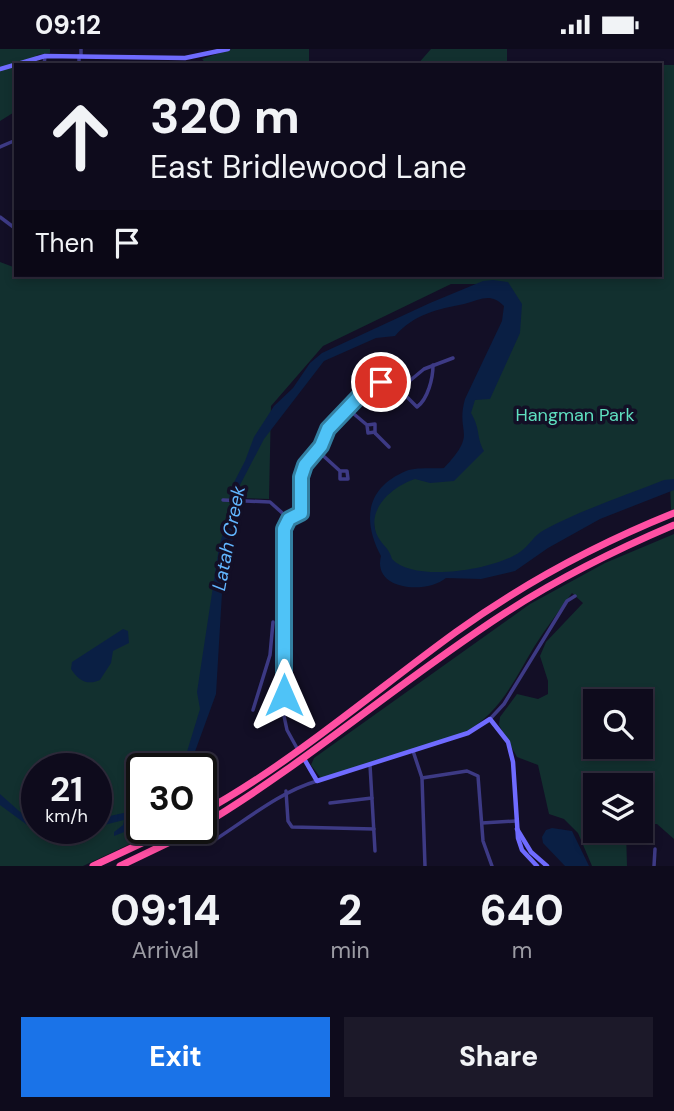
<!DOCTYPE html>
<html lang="en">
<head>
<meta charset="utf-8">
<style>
	:root { --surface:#0e0b1c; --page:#1c1929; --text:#f1f3f6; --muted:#9b9ba3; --line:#2e2b3b; --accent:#1a73e8 }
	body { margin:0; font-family:"DM Sans",sans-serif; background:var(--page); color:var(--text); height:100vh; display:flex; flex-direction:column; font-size:26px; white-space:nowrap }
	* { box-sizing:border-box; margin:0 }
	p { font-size:23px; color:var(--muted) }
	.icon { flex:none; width:38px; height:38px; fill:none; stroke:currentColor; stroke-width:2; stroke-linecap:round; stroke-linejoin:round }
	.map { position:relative; height:817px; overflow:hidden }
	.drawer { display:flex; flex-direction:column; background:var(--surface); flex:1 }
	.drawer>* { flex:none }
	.guide { position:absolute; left:14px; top:14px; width:648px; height:214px; border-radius:0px; box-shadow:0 4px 10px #0003,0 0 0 2px var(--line); background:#0e0b1c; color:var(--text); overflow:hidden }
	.fabs { position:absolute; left:583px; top:640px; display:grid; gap:14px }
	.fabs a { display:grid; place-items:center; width:70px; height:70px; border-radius:0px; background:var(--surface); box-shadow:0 4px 10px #0003,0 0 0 2px var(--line); font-size:35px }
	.speed { position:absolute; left:21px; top:704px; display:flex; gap:14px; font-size:35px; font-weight:700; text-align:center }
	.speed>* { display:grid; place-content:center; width:91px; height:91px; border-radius:50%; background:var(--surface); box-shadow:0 4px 10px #0003,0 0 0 2px var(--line); line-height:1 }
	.speed small { font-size:18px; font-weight:400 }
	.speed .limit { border:4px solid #111; border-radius:10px; background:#fff; color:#111 }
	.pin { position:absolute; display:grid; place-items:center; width:60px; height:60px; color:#fff; margin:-30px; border:4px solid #fff; border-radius:50%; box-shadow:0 2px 7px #0007 }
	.me { position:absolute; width:77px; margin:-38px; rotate:0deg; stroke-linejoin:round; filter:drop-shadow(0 0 5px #0008) }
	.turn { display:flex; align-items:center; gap:24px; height:147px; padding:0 21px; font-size:32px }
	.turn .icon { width:91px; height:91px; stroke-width:2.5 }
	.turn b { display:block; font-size:49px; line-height:60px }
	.then { display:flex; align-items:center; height:66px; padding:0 21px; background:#0003; gap:14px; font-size:26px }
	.eta { display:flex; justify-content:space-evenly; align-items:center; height:119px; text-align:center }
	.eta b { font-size:42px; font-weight:800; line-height:49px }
	.button { display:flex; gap:14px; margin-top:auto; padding:14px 21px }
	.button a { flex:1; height:80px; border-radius:0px; background:var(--accent); color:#fff; font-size:28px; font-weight:800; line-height:80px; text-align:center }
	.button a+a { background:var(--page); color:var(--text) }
	.status { display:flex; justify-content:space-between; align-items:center; height:49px; padding:0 35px; background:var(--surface); direction:ltr }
	.status svg { height:19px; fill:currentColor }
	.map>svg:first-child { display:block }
</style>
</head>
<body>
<div class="status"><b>09:12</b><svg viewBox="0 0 49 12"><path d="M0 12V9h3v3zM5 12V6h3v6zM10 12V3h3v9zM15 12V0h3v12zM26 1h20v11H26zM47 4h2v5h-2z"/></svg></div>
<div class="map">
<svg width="674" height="817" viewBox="0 0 674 817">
	<rect width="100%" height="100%" fill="#130f26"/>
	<!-- green -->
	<g fill="#12302f" fill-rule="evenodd">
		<polygon points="0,0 50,0 50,4 37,6 35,16 16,16 16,62 0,72"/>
		<polygon points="232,0 309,0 309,16 207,16 202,10"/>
		<polygon points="431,0 507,0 507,16 417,16"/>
		<path d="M660 16H674V460L671 461 670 436 597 465 526 507 480 524 395 523C381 500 370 484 375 456L412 425 433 427 470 406 466 364 514 257 477 235H451L323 297 271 357 269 450 238 449 225 498 204 661 185 719H142V779H164L83 817H0V213L16 219V226H660ZM37 719H96V779H37Z"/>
		<path d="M674 485V790L657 775H641L640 737H595V782H626L627 817H592L578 784 564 770 549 765 538 716 517 708 499 676 500 668 517 645 538 650 548 645V632L540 607 546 593 583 554 572 544C559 562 546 579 534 598 513 633 500 665 462 685L324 728H320L311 716 314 709 530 555 605 514ZM595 653H640V698H595Z"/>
	</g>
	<!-- water -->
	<g fill="#0a1f44">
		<path d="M493 231 508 233 522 255 520 284 490 350 475 351 471 364C481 381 476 388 484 402L454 432 430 434 415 430C393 437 364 461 378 488 383 497 389 499 392 510 414 534 494 521 520 503 529 497 534 486 544 481 581 461 624 447 664 431L674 430V441L600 470 548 499 515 522 481 530 446 529C427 545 372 542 381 507 362 471 366 439 406 422 416 418 433 420 444 419 479 382 455 386 465 350L502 272 504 257C490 243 481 251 464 255 438 260 414 265 395 287L376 289 324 312 264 390 240 436 241 460 223 527 216 645 189 719H182L200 660 197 643 219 498 231 456 229 443 245 412 254 388 274 357 293 339 310 314 322 304 430 254 483 232Z"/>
		<path d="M123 580 128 582 129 594 113 602 111 614 100 631C87 637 78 631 71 620L72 613Z"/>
		<polygon points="0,745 28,770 37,774 37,779 86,779 38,784 0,756"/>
		<polygon points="142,760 142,776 114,787 114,783 123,776 124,771 96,778 96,770"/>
		<polygon points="552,779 572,782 589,817 565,817 543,794 542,788 546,781"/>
	</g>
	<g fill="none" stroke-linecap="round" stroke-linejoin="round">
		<!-- street -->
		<g stroke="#3d3a85" stroke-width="3.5">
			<polyline points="79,7 79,16"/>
			<polyline points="81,7 81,0"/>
			<polyline points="44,16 45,7"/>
			<polyline points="0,98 16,91"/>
			<polyline points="0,168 16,180"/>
			<polyline points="401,339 424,320 453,309"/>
			<polyline points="348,360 367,376 368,384 375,383 375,375 367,376"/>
			<polyline points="375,384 389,398"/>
			<polyline points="318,402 340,422 340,430 348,430 347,422 340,422"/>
			<polyline points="223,451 270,453 289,470"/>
			<path d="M289 470 301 464 303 421 321 397 328 380 369 337 381 333 394 335 417 358C428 350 433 329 433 316"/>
			<polyline points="253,661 270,606 273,573"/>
			<polyline points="490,670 504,655 567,552 575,547"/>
			<polyline points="298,701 287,681 284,667 284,480 291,466 301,458"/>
			<polyline points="413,702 422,729 425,817"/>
			<polyline points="370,716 375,802"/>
			<polyline points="422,729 467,722 478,727 483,792 492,817"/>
			<polyline points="286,742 288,772 292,778 374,780"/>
			<polyline points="330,754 372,749"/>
			<polyline points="482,774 516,772"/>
			<path d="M210 794C245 772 279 743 317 732"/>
			<polyline points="654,817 655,800"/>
		</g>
		<!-- secondary -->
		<g stroke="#6f6bff" stroke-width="4.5">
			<polyline points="0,20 45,7 185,9 228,0"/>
			<polyline points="303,708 317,732 468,684 490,670 508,693 513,713 518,789 522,801 537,817"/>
			<polyline points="517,780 531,803 547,817"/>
		</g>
		<!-- highway -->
		<g stroke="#ff4fa3" stroke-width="7">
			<path d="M201 764C292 714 372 644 456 583 524 534 597 495 674 464"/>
			<path d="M201 777C308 713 401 631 505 564 559 529 615 501 674 476"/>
			<polyline points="93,817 174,779"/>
			<polyline points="120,817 199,779"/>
		</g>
	</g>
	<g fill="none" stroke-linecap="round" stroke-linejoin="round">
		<!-- route casing -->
		<g stroke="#337fa1" stroke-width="18">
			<polyline id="route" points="284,646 284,480 289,470 301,464 301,428 305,416 321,397 328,380 369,337 381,333"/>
		</g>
		<!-- route -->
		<use href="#route" stroke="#4fc3f7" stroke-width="12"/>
	</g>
	<g text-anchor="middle" stroke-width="7" stroke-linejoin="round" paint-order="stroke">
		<!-- park labels -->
		<g font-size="18" fill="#5fe0c0" stroke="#130f26">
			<text x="575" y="372">Hangman Park</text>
		</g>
		<!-- water labels -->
		<g font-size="19" font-style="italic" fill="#62b6ff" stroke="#130f26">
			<text transform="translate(228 489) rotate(-79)" y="7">Latah Creek</text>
		</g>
	</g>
</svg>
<div class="fabs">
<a><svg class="icon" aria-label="search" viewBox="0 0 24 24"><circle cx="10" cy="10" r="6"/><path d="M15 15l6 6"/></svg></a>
<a><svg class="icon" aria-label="layers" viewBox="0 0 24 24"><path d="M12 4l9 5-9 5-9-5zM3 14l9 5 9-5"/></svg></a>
</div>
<div class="speed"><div>21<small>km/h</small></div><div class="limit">30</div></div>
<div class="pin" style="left:381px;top:333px;background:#d93025"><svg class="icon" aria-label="arrive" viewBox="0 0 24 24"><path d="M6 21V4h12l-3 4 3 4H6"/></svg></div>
<svg class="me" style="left:284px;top:646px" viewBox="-20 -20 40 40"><path d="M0-17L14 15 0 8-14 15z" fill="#4fc3f7" stroke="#fff" stroke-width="4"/></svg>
<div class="guide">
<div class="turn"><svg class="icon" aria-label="ahead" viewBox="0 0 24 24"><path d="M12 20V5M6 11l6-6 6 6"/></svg><div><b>320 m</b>East Bridlewood Lane</div></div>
<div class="then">Then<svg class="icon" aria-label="arrive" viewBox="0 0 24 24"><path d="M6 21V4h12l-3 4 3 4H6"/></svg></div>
</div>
</div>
<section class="drawer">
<div class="eta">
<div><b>09:14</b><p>Arrival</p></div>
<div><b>2</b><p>min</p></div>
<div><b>640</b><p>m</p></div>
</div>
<div class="button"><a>Exit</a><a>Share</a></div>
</section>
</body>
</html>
